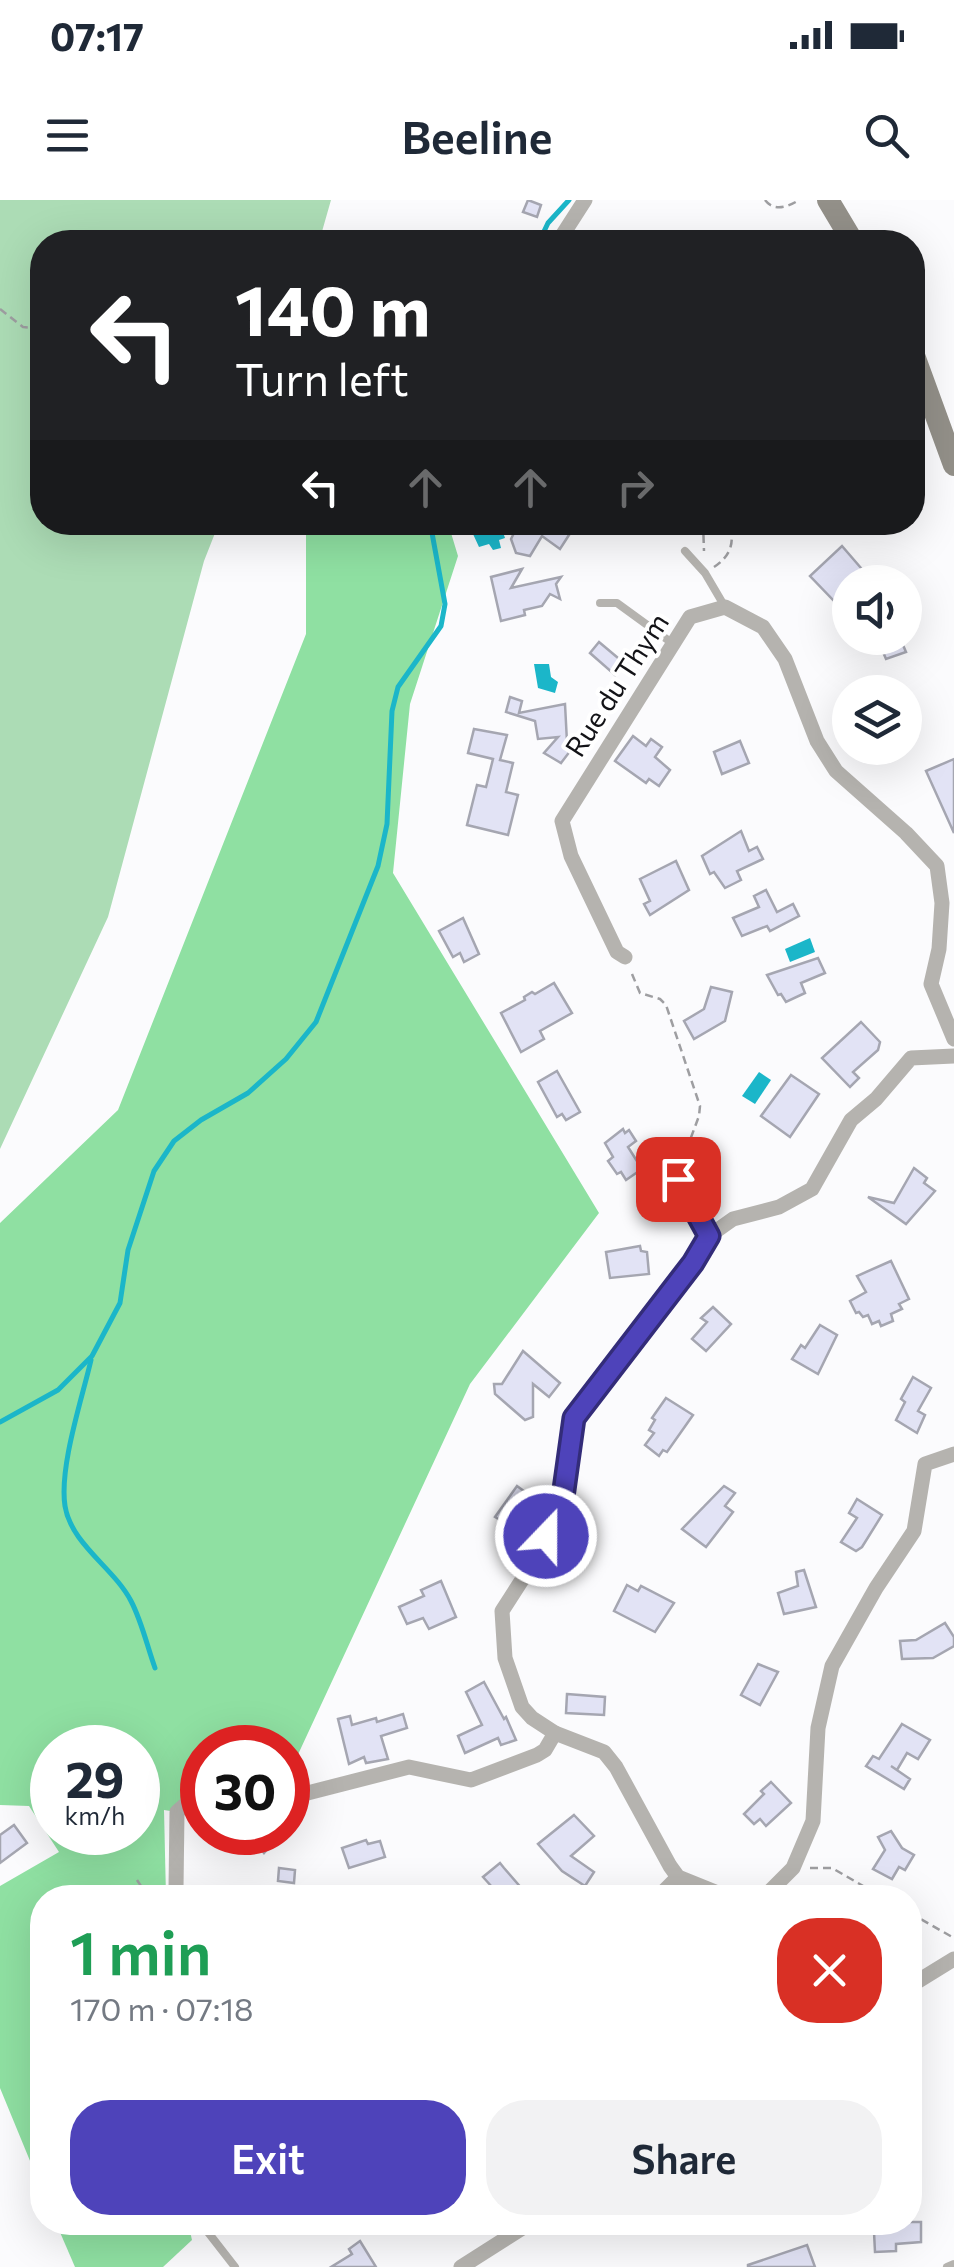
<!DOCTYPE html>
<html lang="en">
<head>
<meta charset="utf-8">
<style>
	:root { --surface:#fff; --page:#f2f2f3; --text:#1f2937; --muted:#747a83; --accent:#4e43ba }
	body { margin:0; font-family:Commissioner,sans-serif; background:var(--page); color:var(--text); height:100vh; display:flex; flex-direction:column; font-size:38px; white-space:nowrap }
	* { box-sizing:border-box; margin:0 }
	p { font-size:32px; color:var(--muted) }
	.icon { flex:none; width:55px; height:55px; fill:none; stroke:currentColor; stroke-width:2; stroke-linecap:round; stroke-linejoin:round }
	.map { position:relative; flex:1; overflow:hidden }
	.panel { position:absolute; left:30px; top:1685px; width:892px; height:350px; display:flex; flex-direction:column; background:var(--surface); border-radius:40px; box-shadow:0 10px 40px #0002 }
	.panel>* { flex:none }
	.top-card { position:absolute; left:30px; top:30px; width:895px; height:305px; border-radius:40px; box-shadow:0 10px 40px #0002; background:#202124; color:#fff; overflow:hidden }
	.fabs { position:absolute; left:832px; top:365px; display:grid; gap:20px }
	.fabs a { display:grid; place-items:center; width:90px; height:90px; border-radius:50%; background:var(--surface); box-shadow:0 10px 40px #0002; font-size:50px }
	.speed { position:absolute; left:30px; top:1525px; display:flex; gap:20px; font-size:50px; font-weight:700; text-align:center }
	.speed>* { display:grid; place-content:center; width:130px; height:130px; border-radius:50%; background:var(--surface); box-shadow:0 10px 40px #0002; line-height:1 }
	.speed small { font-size:25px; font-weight:400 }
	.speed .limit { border:15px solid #d22; background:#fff; color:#111 }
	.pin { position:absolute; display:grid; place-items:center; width:85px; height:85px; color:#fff; margin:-42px; border-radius:20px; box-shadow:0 5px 15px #0006 }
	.me { position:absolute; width:110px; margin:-55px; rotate:22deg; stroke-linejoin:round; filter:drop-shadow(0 0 8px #0008) }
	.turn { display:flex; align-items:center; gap:35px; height:210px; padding:0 40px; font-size:45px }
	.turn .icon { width:130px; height:130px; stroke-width:2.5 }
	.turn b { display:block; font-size:70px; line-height:85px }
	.lanes { display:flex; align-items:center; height:95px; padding:0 40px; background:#0003; justify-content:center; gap:50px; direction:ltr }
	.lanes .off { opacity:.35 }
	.round { display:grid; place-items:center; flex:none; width:105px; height:105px; border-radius:40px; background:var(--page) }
	.headline { display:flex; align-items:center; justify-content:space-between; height:170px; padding:0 40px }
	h1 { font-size:60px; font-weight:600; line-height:75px; color:#1e9e55 }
	.action { display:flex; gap:20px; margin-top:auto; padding:20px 40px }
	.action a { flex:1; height:115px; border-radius:40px; background:var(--accent); color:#fff; font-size:40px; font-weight:600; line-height:115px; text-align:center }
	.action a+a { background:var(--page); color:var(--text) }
	.status { display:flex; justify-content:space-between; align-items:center; height:70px; padding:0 50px; background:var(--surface); direction:ltr }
	.status svg { height:28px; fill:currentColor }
	header { display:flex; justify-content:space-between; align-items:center; height:130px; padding:0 40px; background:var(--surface); font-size:45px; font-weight:600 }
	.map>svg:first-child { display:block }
</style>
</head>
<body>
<div class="status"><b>07:17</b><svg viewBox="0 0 49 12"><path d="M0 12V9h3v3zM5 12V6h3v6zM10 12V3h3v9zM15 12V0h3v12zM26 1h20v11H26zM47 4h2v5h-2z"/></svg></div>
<header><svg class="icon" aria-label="menu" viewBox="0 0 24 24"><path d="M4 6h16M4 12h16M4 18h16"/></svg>Beeline<svg class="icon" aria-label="search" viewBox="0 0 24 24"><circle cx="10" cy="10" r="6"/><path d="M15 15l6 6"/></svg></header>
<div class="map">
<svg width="954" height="2067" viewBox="0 0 954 2067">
	<rect width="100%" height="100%" fill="#fbfbfd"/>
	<!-- green -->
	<polygon fill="#acdcb5" points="0,0 331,0 319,42 42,42 42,322 219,323 204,361 108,717 0,949"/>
	<!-- forest -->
	<g fill="#8fe0a2" fill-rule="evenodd">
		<path d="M306 323H448L458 356 410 504 393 673 599 1013 470 1184 288 1576V1548H202V1616L164 1610 166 1697 42 1698V1990L0 1888V1686L59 1652 29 1606 0 1605V1023L118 910 306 434ZM52 1548H138V1632H52Z"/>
		<polygon points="56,2023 188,2023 192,2040 163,2067 75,2067"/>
	</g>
	<!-- water -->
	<g fill="#1bb6c9">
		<polygon points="493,327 496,331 502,329 505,338 499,340 501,348 493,350 489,344 479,347 473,334"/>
		<polygon points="534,464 549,464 551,477 558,482 555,493 538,488"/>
		<polygon points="810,738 815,752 790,762 785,749"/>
		<polygon points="759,872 771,880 755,904 742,896"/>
	</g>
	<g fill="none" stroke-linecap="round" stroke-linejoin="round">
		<!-- stream -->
		<g stroke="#1bb6c9" stroke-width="5">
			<polyline points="539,42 548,23 569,0"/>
			<path d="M91 1160C82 1199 59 1267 65 1306 71 1344 114 1368 131 1401 142 1422 147 1446 155 1468"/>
			<polyline points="0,1222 58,1190 92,1156 120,1103 128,1050 154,971 174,941 201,920 248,893 286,859 316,822 378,666 387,624 392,511 398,487 441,426 445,404 430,322"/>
		</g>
	</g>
	<!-- building -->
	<g fill="#e2e3f5" stroke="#a5a6b1" stroke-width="2.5">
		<polygon points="528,0 541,5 537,17 523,12"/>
		<polygon points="525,322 566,322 560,329 569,335 560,349 542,336 530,356 516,353 511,339 518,325 528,332 531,327"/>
		<polygon points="842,346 873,382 850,382 850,390 836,403 810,376"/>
		<polygon points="522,369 511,388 561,377 556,384 560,399 550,394 542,406 524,410 525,415 501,421 491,377"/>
		<polygon points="877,438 900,438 906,452 886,459"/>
		<polygon points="599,442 624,463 615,475 590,453"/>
		<polygon points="510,497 522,501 519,513 565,504 567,542 574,546 561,563 544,553 558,537 538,539 535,521 506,512"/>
		<polygon points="474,529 507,535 500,560 513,563 506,592 518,595 508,635 467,625 477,585 486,587 493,559 468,553"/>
		<polygon points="633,536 646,546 651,539 662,547 655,557 670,570 659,586 649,579 646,583 615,561"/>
		<polygon points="740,541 749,563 722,574 714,552"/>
		<polygon points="954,559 954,633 926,571"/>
		<polygon points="741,631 749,651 757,647 763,659 737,671 741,680 725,688 714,672 710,674 702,656"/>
		<polygon points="676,661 689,690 650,715 644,704 650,701 640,679"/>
		<polygon points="766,690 777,712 793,704 799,716 770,731 767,726 742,736 733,718 759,707 754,696"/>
		<polygon points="463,718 479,754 464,762 460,753 453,757 439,731"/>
		<polygon points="818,758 825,773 801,783 805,793 786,802 781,794 778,795 767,775"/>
		<polygon points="554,783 572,813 540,831 544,839 521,852 501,813 525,800 524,797 532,792 535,794"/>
		<polygon points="711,787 732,792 725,821 694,839 684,821 704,809"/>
		<polygon points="861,822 880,842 878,850 853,872 859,878 850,887 822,858"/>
		<polygon points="557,871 580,912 566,920 562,914 557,917 538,882"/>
		<polygon points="791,875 819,894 790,937 761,916"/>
		<polygon points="623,929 625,933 629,930 636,941 628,947 642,969 626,980 621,972 617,974 608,961 613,957 605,943"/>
		<polygon points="914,968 927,978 924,983 935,991 906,1024 868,997 894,1003"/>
		<polygon points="640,1046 641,1051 647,1052 649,1074 610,1078 606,1052"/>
		<polygon points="891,1061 909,1099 899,1104 902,1109 891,1114 893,1121 881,1126 879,1121 872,1124 868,1115 863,1117 859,1112 856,1113 850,1101 866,1092 857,1076"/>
		<polygon points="713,1107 731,1124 706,1151 692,1139 707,1122 701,1118"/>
		<polygon points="820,1125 837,1135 818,1174 792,1159 801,1145 805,1148"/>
		<polygon points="523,1151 560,1183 549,1197 533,1184 533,1217 525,1220 495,1194 494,1184 502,1184"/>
		<polygon points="913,1177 931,1188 918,1211 925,1215 917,1233 896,1220 905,1202 901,1199"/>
		<polygon points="666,1198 693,1215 667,1252 663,1250 659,1256 645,1245 654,1233 649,1230 655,1220 652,1218"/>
		<polygon points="517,1286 528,1294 517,1310 523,1314 513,1328 495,1317"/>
		<polygon points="724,1286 735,1293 725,1306 733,1312 706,1347 682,1329"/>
		<polygon points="857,1299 882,1315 862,1347 856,1351 841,1342 857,1318 849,1313"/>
		<polygon points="804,1370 816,1407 784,1414 778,1393 798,1386 796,1372"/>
		<polygon points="441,1381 456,1417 429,1429 423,1418 407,1424 399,1407 424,1396 421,1390"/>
		<polygon points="627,1385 638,1391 641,1386 674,1403 655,1432 614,1411"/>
		<polygon points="945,1423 954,1437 954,1446 933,1458 902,1459 900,1441 916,1440"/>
		<polygon points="758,1464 778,1472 760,1505 741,1495"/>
		<polygon points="484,1482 504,1519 506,1517 516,1540 501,1545 498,1538 465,1553 458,1536 482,1525 466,1492"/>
		<polygon points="567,1494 605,1497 604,1515 566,1513"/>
		<polygon points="403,1514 407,1528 381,1536 388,1559 366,1563 364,1557 349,1564 338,1519 350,1516 352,1525 376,1518 377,1522"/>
		<polygon points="902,1524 930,1540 918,1559 907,1553 897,1570 891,1566 910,1579 904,1589 866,1566 873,1556 879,1559"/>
		<polygon points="771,1582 791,1603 766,1626 760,1619 754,1624 744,1614 764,1594 761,1591"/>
		<polygon points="574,1615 594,1636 571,1656 594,1672 585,1686 562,1671 538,1644"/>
		<polygon points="14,1625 27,1643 0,1663 0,1635"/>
		<polygon points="891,1631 902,1648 914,1655 905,1670 899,1667 892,1679 873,1669 885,1650 878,1637"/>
		<polygon points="248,1632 282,1632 264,1653"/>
		<polygon points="366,1640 368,1644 380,1641 385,1657 349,1668 342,1648"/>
		<polygon points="500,1663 504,1668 530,1698 502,1698 483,1677"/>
		<polygon points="279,1668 295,1670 294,1683 278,1681"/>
		<polygon points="888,2022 921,2022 921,2042 896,2044 896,2051 875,2052 874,2032 887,2031"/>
		<polygon points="360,2041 376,2067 331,2067 352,2054 349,2049"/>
		<polygon points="807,2045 815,2067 748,2067 748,2065"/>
	</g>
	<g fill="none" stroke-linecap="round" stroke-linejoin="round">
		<!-- path -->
		<g stroke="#9e9ea1" stroke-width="2.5" stroke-dasharray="8 5" stroke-linecap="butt">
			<path d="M765 0C774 12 788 7 799 0"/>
			<polyline points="584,34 589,42"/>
			<polyline points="0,109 23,127 42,129"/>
			<polyline points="703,322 704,351"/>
			<path d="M714 367C731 356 736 341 728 322"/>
			<polyline points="632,774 640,793 660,799 666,805 700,906 699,916 680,967"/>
			<polyline points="810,1668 832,1668 884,1698"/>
			<polyline points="137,1680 149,1698"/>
			<polyline points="910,1713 954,1738"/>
		</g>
		<!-- lane -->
		<g stroke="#b5b3af" stroke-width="8">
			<polyline points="685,351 705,373 725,407"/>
			<polyline points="600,403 617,403 672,443"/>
			<polyline points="678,979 709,1036"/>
			<polyline points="200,2022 235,2067"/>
			<polyline points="947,2067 954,2064"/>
		</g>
		<!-- street -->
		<g stroke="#b5b3af" stroke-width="15">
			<polyline points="558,42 585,0"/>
			<polyline points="625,757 617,752 571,656 562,621 690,417 725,407 763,427 785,459 817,541 836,571 906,633 937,666 942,703 939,749 931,784 954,839"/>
			<polyline points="288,1598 409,1567 471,1580 537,1555 545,1550 555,1533"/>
			<polyline points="176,1688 177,1612 185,1605 202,1606"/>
			<polyline points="657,1698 678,1677"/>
			<polyline points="730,1698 678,1677 670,1666 616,1567 604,1552 555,1533 532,1518 522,1507 505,1458 502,1411 529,1369 562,1304 574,1217 693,1063 709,1036 733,1019 779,1007 812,989 851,920 876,899 911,858 954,856"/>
			<polyline points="748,1698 767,1694 793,1668 813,1621 818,1528 832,1466 876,1388 914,1331 925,1264 954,1254"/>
			<polyline points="910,1786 954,1759"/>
			<polyline points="461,2067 532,2022"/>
		</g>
		<!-- secondary -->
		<g stroke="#939089" stroke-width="22">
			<polyline points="828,0 853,42"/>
			<polyline points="912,150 954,265"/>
		</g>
	</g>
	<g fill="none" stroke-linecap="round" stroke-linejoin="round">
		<!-- route casing -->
		<g stroke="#332c79" stroke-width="25">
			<polyline id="route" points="546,1336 562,1304 574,1218 693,1063 709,1036 678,979"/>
		</g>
		<!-- route -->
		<use href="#route" stroke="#4e43ba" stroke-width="18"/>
	</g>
	<g text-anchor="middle" stroke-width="8" stroke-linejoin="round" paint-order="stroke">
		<!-- street labels -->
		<g font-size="28" fill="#131317" stroke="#fff">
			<text transform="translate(617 485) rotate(-57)" y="10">Rue du Thym</text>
		</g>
	</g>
</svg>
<div class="fabs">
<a><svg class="icon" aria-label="sound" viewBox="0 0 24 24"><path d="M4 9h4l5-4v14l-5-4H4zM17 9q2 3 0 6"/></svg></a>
<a><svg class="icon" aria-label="layers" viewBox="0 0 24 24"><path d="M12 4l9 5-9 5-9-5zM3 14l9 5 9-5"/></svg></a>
</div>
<div class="speed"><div>29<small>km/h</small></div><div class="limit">30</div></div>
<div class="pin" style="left:678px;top:979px;background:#d93025"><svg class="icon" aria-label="arrive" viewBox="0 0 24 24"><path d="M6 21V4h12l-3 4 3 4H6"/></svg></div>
<svg class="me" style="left:546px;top:1336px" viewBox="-20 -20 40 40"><circle r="17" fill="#4e43ba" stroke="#fff" stroke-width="3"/><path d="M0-11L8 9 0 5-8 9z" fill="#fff"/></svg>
<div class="top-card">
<div class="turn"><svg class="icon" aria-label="left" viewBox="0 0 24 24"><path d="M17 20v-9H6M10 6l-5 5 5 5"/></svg><div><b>140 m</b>Turn left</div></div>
<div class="lanes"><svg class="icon" aria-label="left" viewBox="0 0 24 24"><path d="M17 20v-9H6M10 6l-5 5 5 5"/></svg><svg class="icon off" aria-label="ahead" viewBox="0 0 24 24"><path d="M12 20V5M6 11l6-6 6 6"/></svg><svg class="icon off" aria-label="ahead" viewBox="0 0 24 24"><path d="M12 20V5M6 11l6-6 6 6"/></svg><svg class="icon off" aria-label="right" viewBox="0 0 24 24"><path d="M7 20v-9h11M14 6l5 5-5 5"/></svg></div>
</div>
<section class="panel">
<div class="headline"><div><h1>1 min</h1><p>170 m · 07:18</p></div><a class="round" style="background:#d93025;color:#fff"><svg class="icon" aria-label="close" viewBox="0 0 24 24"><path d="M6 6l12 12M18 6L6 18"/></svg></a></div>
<div class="action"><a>Exit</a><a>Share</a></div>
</section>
</div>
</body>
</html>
